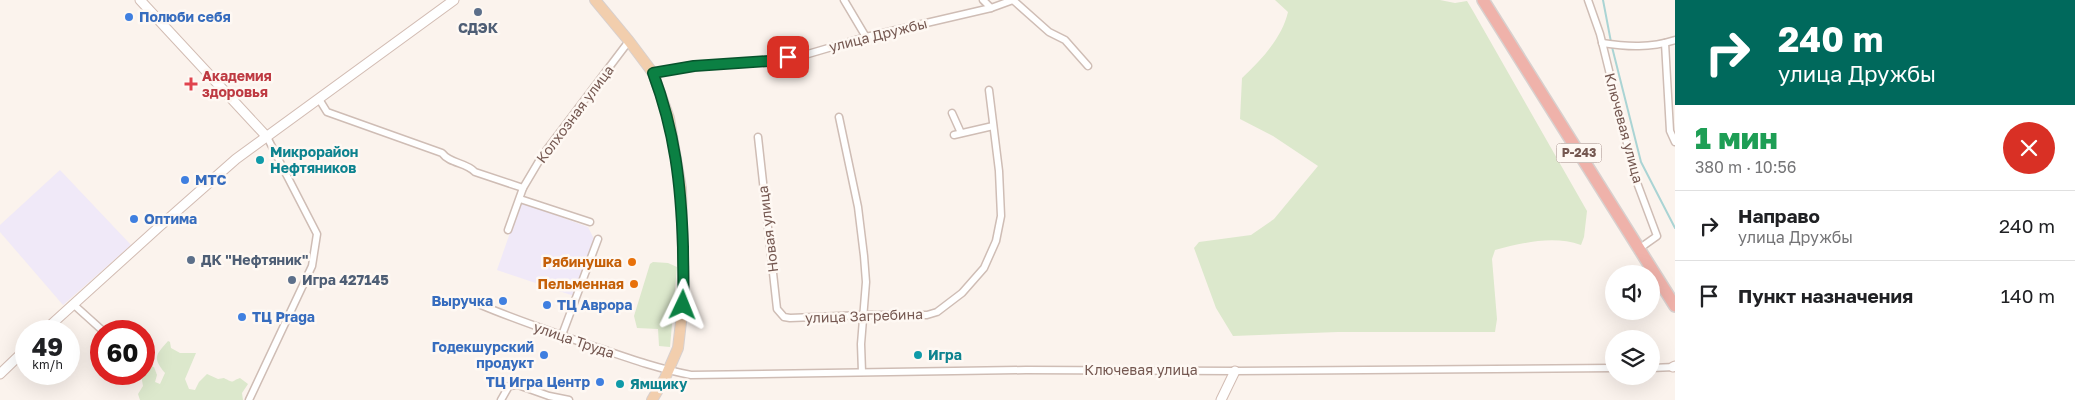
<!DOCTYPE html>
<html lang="ru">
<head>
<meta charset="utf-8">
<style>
	:root { --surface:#fff; --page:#f2f2f2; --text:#202124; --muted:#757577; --line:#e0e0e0 }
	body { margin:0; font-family:"Golos Text",sans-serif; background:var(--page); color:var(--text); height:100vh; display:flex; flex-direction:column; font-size:19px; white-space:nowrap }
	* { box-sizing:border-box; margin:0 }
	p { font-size:16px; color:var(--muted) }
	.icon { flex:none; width:28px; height:28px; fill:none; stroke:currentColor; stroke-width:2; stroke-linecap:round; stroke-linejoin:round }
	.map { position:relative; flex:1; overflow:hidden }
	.side { display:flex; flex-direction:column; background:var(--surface); width:400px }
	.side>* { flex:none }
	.top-card { background:#00695c; color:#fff; overflow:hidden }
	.tools { position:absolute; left:1605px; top:265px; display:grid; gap:10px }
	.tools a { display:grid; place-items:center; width:55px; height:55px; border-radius:50%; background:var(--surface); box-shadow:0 5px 20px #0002; font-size:25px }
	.speed { position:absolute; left:15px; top:320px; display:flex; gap:10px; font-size:25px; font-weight:700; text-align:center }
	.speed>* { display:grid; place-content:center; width:65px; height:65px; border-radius:50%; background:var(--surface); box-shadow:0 5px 20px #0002; line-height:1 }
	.speed small { font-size:12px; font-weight:400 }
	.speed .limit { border:8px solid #d22; background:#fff; color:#111 }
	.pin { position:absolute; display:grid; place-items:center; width:42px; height:42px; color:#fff; margin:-21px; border-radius:10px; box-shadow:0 2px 8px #0006 }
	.me { position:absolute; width:55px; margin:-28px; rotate:2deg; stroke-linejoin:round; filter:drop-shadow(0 0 4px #0008) }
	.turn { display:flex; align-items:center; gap:18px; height:105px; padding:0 20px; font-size:22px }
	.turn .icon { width:65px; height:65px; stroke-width:2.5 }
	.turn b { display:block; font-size:35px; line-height:42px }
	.round { display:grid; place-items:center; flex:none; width:52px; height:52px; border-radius:26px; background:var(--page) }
	.overview { display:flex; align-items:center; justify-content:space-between; height:85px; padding:0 20px }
	h1 { font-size:30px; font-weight:800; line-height:38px; color:#1e9e55 }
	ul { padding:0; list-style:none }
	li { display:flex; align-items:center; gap:15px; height:70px; padding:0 20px; border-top:1px solid var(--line) }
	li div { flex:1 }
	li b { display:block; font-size:19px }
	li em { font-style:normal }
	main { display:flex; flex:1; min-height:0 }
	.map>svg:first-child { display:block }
</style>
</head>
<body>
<main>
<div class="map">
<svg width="1675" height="400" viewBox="0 0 1675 400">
	<rect width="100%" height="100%" fill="#fbf3ed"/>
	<!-- education -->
	<g fill="#f0e9f8">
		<polygon points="60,170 131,245 63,305 0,232 0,225"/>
		<polygon points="523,203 588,227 594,239 574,296 497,270 519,207"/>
	</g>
	<!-- green -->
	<g fill="#dce8cc">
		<path d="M1275 0H1440L1455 3 1467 1 1473 11 1587 211 1584 237 1581 245C1553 235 1522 243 1495 250L1492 259 1497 319 1495 332H1338L1233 336 1216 308 1194 248 1199 242 1251 235 1274 219 1318 166 1273 136 1240 119 1242 78C1261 60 1282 38 1288 12Z"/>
		<polygon points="653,262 668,263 677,267 670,347 659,346 658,329 637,328 634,316 650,264"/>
		<path d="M168 341 170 342 171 348 180 353H196L185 379 189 389 195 390 199 382 207 374 218 379 224 378C235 384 231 381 240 378L248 384 242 393 243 400H140L138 394 143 386 141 375 144 374V370L151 366 154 367 157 375 155 382 160 384 165 373C152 357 156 355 168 341Z"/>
	</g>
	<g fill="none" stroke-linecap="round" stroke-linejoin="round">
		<!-- stream -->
		<g stroke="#aad4d4" stroke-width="2">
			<polyline points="1603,0 1611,42"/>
			<polyline points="1612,47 1641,162 1675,228"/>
		</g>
		<!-- street casing -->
		<g stroke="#cfbdb5" stroke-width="9">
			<g id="street">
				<polyline points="844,0 866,37"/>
				<polyline points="983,0 991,8"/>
				<polyline points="1013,0 1049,32 1065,40 1088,66"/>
				<polyline points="1588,0 1600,34 1636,180 1657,236 1640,248"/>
				<path d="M1602 43C1628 47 1650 48 1675 40"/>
				<polyline points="1665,43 1670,131 1675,142"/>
				<polyline points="653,73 693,65 769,61 808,54 866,37 991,8 1013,0"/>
				<path d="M319 99 327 112 442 153C450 164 466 162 475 172L523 188"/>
				<polyline points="952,113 961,133"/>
				<polyline points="839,117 858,207 864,256 866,282 861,344 862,372"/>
				<polyline points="954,135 993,126"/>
				<polyline points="758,137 777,309 784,317 790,318 864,315 927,315 937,312 962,293 984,268 996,241 1001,216 999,171 989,90"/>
				<polyline points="520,199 590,222"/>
				<polyline points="508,230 523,188 542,156 629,41"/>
				<polyline points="73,304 103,331"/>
				<path d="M481 305C514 319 547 330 581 342 617 354 653 368 691 375L1026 370 1235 371 1614 368"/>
				<polyline points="562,335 598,239"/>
				<polyline points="1651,368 1675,367"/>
				<polyline points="249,400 312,266 317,234 267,137"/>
				<polyline points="501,400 509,386 518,385 549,396 569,400"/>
			</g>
		</g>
		<!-- secondary casing -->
		<g stroke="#d2bcb3" stroke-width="11">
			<g id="secondary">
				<polyline points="140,0 267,137"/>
				<polyline points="44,331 160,226 236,159 454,0"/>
				<polyline points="1673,367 1675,366"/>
				<polyline points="0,374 26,349"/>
				<polyline points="1221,400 1235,371"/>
			</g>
		</g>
		<!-- primary casing -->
		<g stroke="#d8d0ce" stroke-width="12">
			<polyline id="primary" points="595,0 629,41 653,73 669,118 681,188 684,288 681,322 678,348 665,378 652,400"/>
		</g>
		<!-- highway casing -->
		<g stroke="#d8d0ce" stroke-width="14">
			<polyline id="highway" points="1483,0 1675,306"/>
		</g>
		<!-- street -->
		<use href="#street" stroke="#fff" stroke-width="6"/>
		<!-- secondary -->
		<use href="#secondary" stroke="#fff" stroke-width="9"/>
		<!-- primary -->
		<use href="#primary" stroke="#f2cead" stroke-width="10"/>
		<!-- highway -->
		<use href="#highway" stroke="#efb2aa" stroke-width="11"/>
	</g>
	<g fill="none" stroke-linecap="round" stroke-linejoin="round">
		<!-- route casing -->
		<g stroke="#07532c" stroke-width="12">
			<path id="route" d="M683 305C684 286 683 266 683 247 681 184 675 132 653 73L694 66 769 61 788 57"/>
		</g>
		<!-- route -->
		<use href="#route" stroke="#0b8043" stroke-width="9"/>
	</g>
	<!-- markers -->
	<g fill="#5c6f8a" stroke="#fef8f3" stroke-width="2">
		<circle cx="478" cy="12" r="5"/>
		<circle cx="191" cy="260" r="5"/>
		<circle cx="292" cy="280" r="5"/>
	</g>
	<g fill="#3f7fe0" stroke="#fef8f3" stroke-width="2">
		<circle cx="129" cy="17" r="5"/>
		<circle cx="185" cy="180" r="5"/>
		<circle cx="134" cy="219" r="5"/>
		<circle cx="503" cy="301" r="5"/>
		<circle cx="547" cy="305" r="5"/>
		<circle cx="242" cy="317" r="5"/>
		<circle cx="544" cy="355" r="5"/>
		<circle cx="600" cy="382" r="5"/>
	</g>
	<path fill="#e0444e" stroke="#fef8f3" stroke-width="2" d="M188.5 76.5h5v5h5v5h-5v5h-5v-5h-5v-5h5z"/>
	<g fill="#0f9aa8" stroke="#fef8f3" stroke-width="2">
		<circle cx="260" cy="160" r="5"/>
		<circle cx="918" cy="355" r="5"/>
		<circle cx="620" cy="384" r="5"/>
	</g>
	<g fill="#e8710a" stroke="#fef8f3" stroke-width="2">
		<circle cx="632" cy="262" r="5"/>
		<circle cx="634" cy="284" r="5"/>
	</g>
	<g text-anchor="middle" stroke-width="5" stroke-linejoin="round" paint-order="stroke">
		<!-- shield labels -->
		<rect fill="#fef8f3" stroke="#9e8882" stroke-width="1" x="1556.5" y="143.5" width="45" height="19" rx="4"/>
		<g font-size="12" font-weight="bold" fill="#755851">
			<text x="1579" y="157">Р-243</text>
		</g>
		<!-- shop labels -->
		<g font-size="14" font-weight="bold" fill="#366cbe" stroke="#fef8f3" text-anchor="start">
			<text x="139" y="22">Полюби себя</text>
			<text x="195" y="185">МТС</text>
			<text x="144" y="224">Оптима</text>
			<text x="493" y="306" text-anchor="end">Выручка</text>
			<text x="557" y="310">ТЦ Аврора</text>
			<text x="252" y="322">ТЦ Praga</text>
			<text x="534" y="352" text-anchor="end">Годекшурский<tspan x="534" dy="16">продукт</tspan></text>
			<text x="590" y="387" text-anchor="end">ТЦ Игра Центр</text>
		</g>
		<!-- service labels -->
		<g font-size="14" font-weight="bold" fill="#4e5e75" stroke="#fef8f3" text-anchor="start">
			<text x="478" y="33" text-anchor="middle">СДЭК</text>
			<text x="201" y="265">ДК "Нефтяник"</text>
			<text x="302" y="285">Игра 427145</text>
		</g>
		<!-- street labels -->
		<g font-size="14" fill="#755851" stroke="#fef8f3">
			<text transform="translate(878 35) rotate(-14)" y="5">улица Дружбы</text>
			<text transform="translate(575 114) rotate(-53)" y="5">Колхозная улица</text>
			<text transform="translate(1624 128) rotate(75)" y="5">Ключевая улица</text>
			<text transform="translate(768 229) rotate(-97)" y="5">Новая улица</text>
			<text transform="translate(864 316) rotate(-2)" y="5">улица Загребина</text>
			<text transform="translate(574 340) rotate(19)" y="5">улица Труда</text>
			<text x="1141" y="375">Ключевая улица</text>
		</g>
		<!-- health labels -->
		<g font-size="14" font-weight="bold" fill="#be3a42" stroke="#fef8f3" text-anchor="start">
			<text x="202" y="81">Академия<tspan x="202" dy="16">здоровья</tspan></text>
		</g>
		<!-- culture labels -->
		<g font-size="14" font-weight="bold" fill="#0d838f" stroke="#fef8f3" text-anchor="start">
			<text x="270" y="157">Микрорайон<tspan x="270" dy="16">Нефтяников</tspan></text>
			<text x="928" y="360">Игра</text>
			<text x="630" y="389">Ямщику</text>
		</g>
		<!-- food labels -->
		<g font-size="14" font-weight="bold" fill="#c56008" stroke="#fef8f3" text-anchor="end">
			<text x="622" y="267">Рябинушка</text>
			<text x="624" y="289">Пельменная</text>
		</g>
	</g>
</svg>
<div class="tools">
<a><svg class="icon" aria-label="sound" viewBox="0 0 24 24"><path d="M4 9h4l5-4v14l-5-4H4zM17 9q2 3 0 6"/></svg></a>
<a><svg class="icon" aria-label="layers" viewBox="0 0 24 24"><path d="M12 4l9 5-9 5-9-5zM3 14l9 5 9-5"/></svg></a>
</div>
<div class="speed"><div>49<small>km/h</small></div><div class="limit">60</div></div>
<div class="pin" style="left:788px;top:57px;background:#d93025"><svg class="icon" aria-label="arrive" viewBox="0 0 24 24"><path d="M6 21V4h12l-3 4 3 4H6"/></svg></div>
<svg class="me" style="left:683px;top:305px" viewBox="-20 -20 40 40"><path d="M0-17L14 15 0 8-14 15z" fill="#0b8043" stroke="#fff" stroke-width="4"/></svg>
</div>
<section class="side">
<div class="top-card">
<div class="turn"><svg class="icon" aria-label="right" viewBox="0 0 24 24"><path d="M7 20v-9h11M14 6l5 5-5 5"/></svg><div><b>240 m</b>улица Дружбы</div></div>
</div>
<div class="overview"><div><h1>1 мин</h1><p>380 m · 10:56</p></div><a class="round" style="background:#d93025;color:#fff"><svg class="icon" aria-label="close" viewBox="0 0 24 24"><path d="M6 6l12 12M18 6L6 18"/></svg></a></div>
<ul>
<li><svg class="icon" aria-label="right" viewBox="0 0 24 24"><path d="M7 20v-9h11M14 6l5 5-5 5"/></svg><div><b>Направо</b><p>улица Дружбы</p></div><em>240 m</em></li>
<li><svg class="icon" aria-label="arrive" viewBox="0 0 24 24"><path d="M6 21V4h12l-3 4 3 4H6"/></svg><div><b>Пункт назначения</b></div><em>140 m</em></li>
</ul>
</section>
</main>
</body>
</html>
